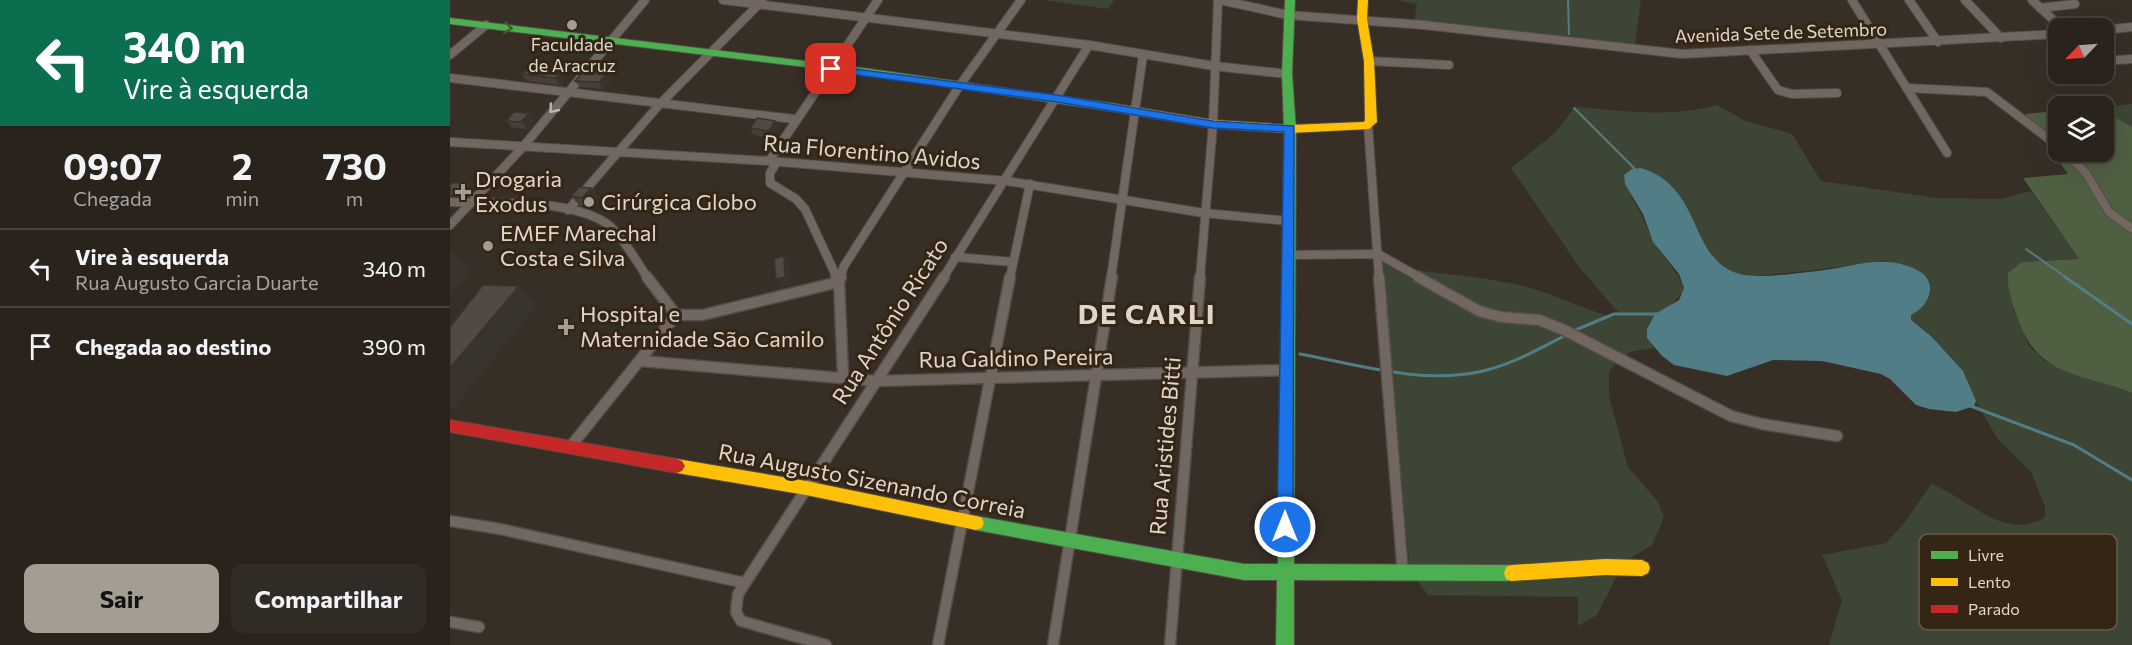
<!DOCTYPE html>
<html lang="pt">
<head>
<meta charset="utf-8">
<style>
	:root { --surface:#29231c; --page:#312b25; --text:#f1f3f6; --muted:#a5a4a3; --line:#45403b; --accent:#a59c92 }
	body { margin:0; font-family:Commissioner,sans-serif; background:var(--page); color:var(--text); height:100vh; display:flex; flex-direction:column; font-size:22px; white-space:nowrap }
	* { box-sizing:border-box; margin:0 }
	p { font-size:20px; color:var(--muted) }
	.icon { flex:none; width:33px; height:33px; fill:none; stroke:currentColor; stroke-width:2; stroke-linecap:round; stroke-linejoin:round }
	.map { position:relative; flex:1; overflow:hidden }
	.side { display:flex; flex-direction:column; background:var(--surface); width:450px }
	.side>* { flex:none }
	.hud { background:#0b6e4f; color:#fff; overflow:hidden }
	.needle { width:39px; rotate:245deg }
	.buttons { position:absolute; left:1598px; top:18px; display:grid; gap:12px }
	.buttons a { display:grid; place-items:center; width:66px; height:66px; border-radius:12px; background:var(--surface); box-shadow:0 6px 24px #0002,0 0 0 2px var(--line); font-size:30px }
	.pin { position:absolute; display:grid; place-items:center; width:51px; height:51px; color:#fff; margin:-26px; border-radius:12px; box-shadow:0 3px 9px #0006 }
	.me { position:absolute; width:66px; margin:-33px; rotate:0deg; stroke-linejoin:round; filter:drop-shadow(0 0 4px #0008) }
	.turn { display:flex; align-items:center; gap:21px; height:126px; padding:0 24px; font-size:27px }
	.turn .icon { width:78px; height:78px; stroke-width:2.5 }
	.turn b { display:block; font-size:42px; line-height:51px }
	.eta { display:flex; justify-content:space-evenly; align-items:center; height:102px; text-align:center }
	.eta b { font-size:36px; font-weight:700; line-height:42px }
	.button { display:flex; gap:12px; margin-top:auto; padding:12px 24px }
	.button a { flex:1; height:69px; border-radius:12px; background:var(--accent); color:#111; font-size:24px; font-weight:700; line-height:69px; text-align:center }
	.button a+a { background:var(--page); color:var(--text) }
	ul { padding:0; list-style:none }
	li { display:flex; align-items:center; gap:18px; height:78px; padding:0 24px; border-top:2px solid var(--line) }
	li div { flex:1 }
	li b { display:block; font-size:22px }
	li em { font-style:normal }
	main { display:flex; flex:1; min-height:0 }
	.map>svg:first-child { display:block }
</style>
</head>
<body>
<main>
<section class="side">
<div class="hud">
<div class="turn"><svg class="icon" aria-label="left" viewBox="0 0 24 24"><path d="M17 20v-9H6M10 6l-5 5 5 5"/></svg><div><b>340 m</b>Vire à esquerda</div></div>
</div>
<div class="eta">
<div><b>09:07</b><p>Chegada</p></div>
<div><b>2</b><p>min</p></div>
<div><b>730</b><p>m</p></div>
</div>
<ul>
<li><svg class="icon" aria-label="left" viewBox="0 0 24 24"><path d="M17 20v-9H6M10 6l-5 5 5 5"/></svg><div><b>Vire à esquerda</b><p>Rua Augusto Garcia Duarte</p></div><em>340 m</em></li>
<li><svg class="icon" aria-label="arrive" viewBox="0 0 24 24"><path d="M6 21V4h12l-3 4 3 4H6"/></svg><div><b>Chegada ao destino</b></div><em>390 m</em></li>
</ul>
<div class="button"><a>Sair</a><a>Compartilhar</a></div>
</section>
<div class="map">
<svg width="1682" height="645" viewBox="0 0 1682 645">
	<rect width="100%" height="100%" fill="#372f26"/>
	<!-- green -->
	<g fill="#3d4534">
		<polygon points="593,0 664,0 658,9"/>
		<polygon points="947,0 1191,0 1185,44 964,22 967,4"/>
		<polygon points="1682,104 1682,127 1653,110 1653,107"/>
		<path d="M1267 105 1296 121 1342 134 1371 181 1486 198 1550 199 1581 191 1629 259 1572 262 1564 310 1579 346 1595 361 1682 393V645H1379L1392 600 1372 555 1436 543 1455 522 1481 484C1519 498 1555 543 1595 517V506L1581 472 1547 438 1522 395 1513 371 1482 337 1461 320V315L1468 311 1436 260C1402 265 1369 270 1336 273 1321 274 1304 277 1290 274 1239 260 1252 187 1191 168L1181 197C1191 211 1195 225 1203 240 1212 258 1227 269 1234 289 1224 310 1197 311 1197 338L1205 348 1179 352 1159 371V396L1178 467 1208 502 1214 517 1202 545 1174 562 1147 615 1128 626V597L978 595 960 571 931 262C974 275 1020 274 1064 284 1098 291 1128 307 1161 317L1170 314 1130 268 1061 168 1105 133 1125 107C1173 111 1220 118 1267 105Z"/>
	</g>
	<!-- forest -->
	<path fill="#4f5f42" d="M1653 110 1682 127V393C1628 371 1587 379 1566 314 1561 299 1557 289 1558 273L1572 262 1629 259 1573 178 1618 174 1575 114 1608 111V152H1653Z"/>
	<!-- water -->
	<path fill="#507d86" d="M1191 168C1254 187 1238 260 1290 274 1313 279 1345 273 1368 271 1403 267 1433 253 1467 270 1475 274 1481 281 1480 291 1478 302 1471 310 1461 315V320L1482 337 1513 371 1526 401 1524 406 1506 412 1479 409 1466 405 1440 379 1431 374 1372 361 1323 360 1277 376 1224 365 1212 356 1197 338V329L1205 314 1229 300 1234 288 1229 274 1203 242 1193 214 1175 184 1174 175 1182 169Z"/>
	<g fill="none" stroke-linecap="round" stroke-linejoin="round">
		<!-- stream-far1 -->
		<g stroke="#507d86" stroke-width="2">
			<polyline points="1118,0 1119,34"/>
			<polyline points="1124,108 1186,170"/>
			<polyline points="1576,249 1617,278"/>
		</g>
		<!-- stream -->
		<g stroke="#507d86" stroke-width="3">
			<polyline points="1615,277 1682,324"/>
			<polyline points="1123,331 1164,314 1209,314"/>
			<path d="M850 354C909 365 973 385 1033 371 1063 364 1091 348 1118 334"/>
			<polyline points="1518,405 1624,445 1682,480"/>
		</g>
		<!-- street-far1 casing -->
		<g stroke="#544d46" stroke-width="10">
			<g id="street-far1">
				<polyline points="273,0 639,45 764,66 837,74"/>
				<polyline points="770,0 838,15 974,25 1232,54 1608,34"/>
				<polyline points="1402,0 1497,153"/>
				<polyline points="1459,0 1488,42"/>
				<polyline points="1515,0 1551,38"/>
				<polyline points="1582,0 1612,28"/>
				<polyline points="1590,8 1625,4"/>
				<polyline points="1653,30 1682,27"/>
				<polyline points="1300,50 1328,90 1342,94 1387,93"/>
				<polyline points="0,55 36,25"/>
				<polyline points="919,61 999,65"/>
				<polyline points="1653,61 1682,59"/>
				<polyline points="1605,65 1608,65"/>
				<polyline points="0,78 344,119"/>
				<polyline points="1457,88 1537,92 1608,146"/>
				<polyline points="918,125 929,278"/>
				<polyline points="0,142 319,161 557,181 754,213 839,221"/>
				<polyline points="1615,152 1636,173 1659,212 1681,228"/>
				<polyline points="319,161 428,0"/>
				<polyline points="327,162 320,173 320,183 346,199 355,209 387,278"/>
				<path d="M0 202C45 204 117 198 156 223 170 232 188 264 198 278"/>
				<polyline points="118,210 209,105 312,1"/>
				<polyline points="0,225 72,148 195,0"/>
				<polyline points="839,255 928,254 971,278"/>
				<polyline points="505,257 563,262"/>
				<polyline points="390,278 394,266 510,85 571,0"/>
				<polyline points="493,278 639,45"/>
				<polyline points="560,278 580,184"/>
				<polyline points="661,278 693,55"/>
				<polyline points="750,278 763,124 768,0"/>
			</g>
		</g>
		<!-- street casing -->
		<g stroke="#544d46" stroke-width="13">
			<g id="street">
				<polyline points="197,277 226,315 252,315 389,282 391,277"/>
				<polyline points="386,277 389,282 393,376"/>
				<polyline points="929,277 953,574"/>
				<polyline points="968,277 1029,311 1051,317 1089,320 1114,330 1281,416 1312,424 1387,436"/>
				<polyline points="191,361 426,381 836,370"/>
				<polyline points="121,446 226,315"/>
				<polyline points="0,521 50,529 295,583"/>
				<polyline points="0,622 29,627"/>
				<polyline points="376,645 291,621 286,612 288,594 494,277"/>
				<polyline points="488,645 560,277"/>
				<polyline points="603,645 662,277"/>
				<polyline points="720,645 750,277"/>
			</g>
		</g>
		<!-- fast casing -->
		<g stroke="#544d46" stroke-width="2">
			<g id="fast">
				<polygon points="835,0 845,0 842,74 846,129 844,564 1062,565 1068,567 1070,573 1068,579 1062,581 844,580 844,645 826,645 827,580 794,580 526,530 520,528 518,523 520,518 526,516 794,564 828,564 834,129 832,74"/>
				<polygon points="0,18 413,68 660,103 666,107 660,111 413,74 0,24"/>
			</g>
		</g>
		<!-- slow casing -->
		<g stroke="#544d46" stroke-width="2">
			<g id="slow">
				<polygon points="908,0 918,0 917,19 924,61 927,122 919,129 840,133 763,128 660,111 654,107 660,103 763,120 840,125 913,122 915,121 914,61 907,19"/>
				<polygon points="227,459 356,481 526,516 532,518 534,523 532,528 526,530 356,495 227,473 222,471 219,466 222,461"/>
				<polygon points="1155,559 1192,560 1198,563 1200,568 1198,573 1192,576 1155,575 1062,581 1056,579 1054,573 1056,567 1062,565"/>
			</g>
		</g>
		<!-- jam casing -->
		<g stroke="#544d46" stroke-width="2">
			<polygon id="jam" points="0,420 227,459 232,461 235,466 232,471 227,473 0,432"/>
		</g>
		<!-- street-far1 -->
		<use href="#street-far1" stroke="#726760" stroke-width="8"/>
		<!-- street -->
		<use href="#street" stroke="#726760" stroke-width="10"/>
		<!-- fast -->
		<use href="#fast" fill="#4caf50" fill-rule="evenodd"/>
		<!-- slow -->
		<use href="#slow" fill="#ffc107" fill-rule="evenodd"/>
		<!-- jam -->
		<use href="#jam" fill="#c62828" fill-rule="evenodd"/>
	</g>
	<!-- wall -->
	<g fill="#463f39">
		<polygon points="85,73 109,74 114,81 110,85 77,81 72,74"/>
		<polygon points="163,79 153,89 130,87 125,81"/>
		<polygon points="79,113 84,120 77,129 62,128 56,121"/>
		<polygon points="328,127 322,138 304,135 300,128"/>
		<polygon points="0,183 23,188 16,196 0,195"/>
		<polygon points="141,188 149,198 141,208 130,206 121,196"/>
	</g>
	<!-- shaded-wall -->
	<g fill="#39332e">
		<polygon points="158,72 163,79 153,89 149,82"/>
		<polygon points="109,74 114,81 110,85 105,78"/>
		<polygon points="79,113 84,120 77,129 71,122"/>
		<polygon points="325,121 328,127 322,138 319,131"/>
		<polygon points="18,182 23,188 16,196 11,191"/>
		<polygon points="141,188 149,198 141,208 132,198"/>
		<polygon points="2,251 22,269 0,295 0,253"/>
		<polygon points="334,256 340,266 341,286 332,288 326,279"/>
		<polygon points="69,286 88,304 4,408 0,405 0,368"/>
	</g>
	<!-- building -->
	<g fill="#514942" stroke="#39332e" stroke-width="1.5">
		<polygon points="79,68 85,73 109,74 105,78 72,74"/>
		<polygon points="135,69 158,72 149,82 125,81"/>
		<polygon points="64,112 79,113 71,122 56,121"/>
		<polygon points="307,118 325,121 319,131 300,128"/>
		<polygon points="18,182 11,191 0,190 0,183"/>
		<polygon points="129,187 141,188 132,198 121,196"/>
		<polygon points="334,256 335,277 326,279 324,259"/>
		<polygon points="33,285 69,286 0,368 0,327"/>
	</g>
	<!-- one-way arrows -->
	<defs><path id="oneway-chevron" d="M-2-3.5L2.5 0L-2 3.5" fill="none" stroke-width="1.6" stroke-linecap="round" stroke-linejoin="round" transform="scale(1.5)"/></defs>
	<use stroke="#3e5c2d" href="#oneway-chevron" transform="translate(58 28) rotate(8)"/>
	<use stroke="#bfb5ac" href="#oneway-chevron" transform="translate(103 109) rotate(129)"/>
	<!-- route -->
	<polygon fill="#1a73e8" stroke="#114b97" stroke-width="1.5" points="381,66 607,95 763,121 844,126 843,527 841,532 835,534 830,532 827,527 834,132 763,128 607,102 377,71 377,67"/>
	<!-- markers -->
	<g fill="#a59c92" stroke="#342515" stroke-width="2">
		<circle cx="122" cy="25" r="6"/>
		<path d="M10 183h6v6h6v6h-6v6h-6v-6h-6v-6h6z"/>
		<circle cx="139" cy="202" r="6"/>
		<circle cx="38" cy="246" r="6"/>
		<path d="M113 318h6v6h6v6h-6v6h-6v-6h-6v-6h6z"/>
	</g>
	<g text-anchor="middle" stroke-width="6" stroke-linejoin="round" paint-order="stroke">
		<!-- far-street labels -->
		<g font-size="18" fill="#e0d6cc" stroke="#342515">
			<text transform="translate(1331 33) rotate(-2)" y="6">Avenida Sete de Setembro</text>
		</g>
		<!-- far-poi labels -->
		<g font-size="18" fill="#e0d6cc" stroke="#342515">
			<text x="122" y="51">Faculdade<tspan x="122" dy="21">de Aracruz</tspan></text>
		</g>
		<!-- street labels -->
		<g font-size="22" fill="#e0d6cc" stroke="#342515">
			<text transform="translate(422 152) rotate(5)" y="8">Rua Florentino Avidos</text>
			<text transform="translate(440 321) rotate(-57)" y="8">Rua Antônio Ricato</text>
			<text transform="translate(566 358) rotate(-1)" y="8">Rua Galdino Pereira</text>
			<text transform="translate(715 446) rotate(-85)" y="8">Rua Aristides Bitti</text>
			<text transform="translate(422 481) rotate(11)" y="8">Rua Augusto Sizenando Correia</text>
		</g>
		<!-- poi labels -->
		<g font-size="22" fill="#e0d6cc" stroke="#342515" text-anchor="start">
			<text x="25" y="187">Drogaria<tspan x="25" dy="25">Exodus</tspan></text>
			<text x="151" y="210">Cirúrgica Globo</text>
			<text x="50" y="241">EMEF Marechal<tspan x="50" dy="25">Costa e Silva</tspan></text>
			<text x="130" y="322">Hospital e<tspan x="130" dy="25">Maternidade São Camilo</tspan></text>
		</g>
		<!-- district labels -->
		<g font-size="28" font-weight="bold" letter-spacing="1.5" fill="#e0d6cc" stroke="#342515">
			<text x="697" y="324">DE CARLI</text>
		</g>
	</g>
	<!-- legend -->
	<rect x="1469" y="534" width="198" height="96" rx="9" fill="#342515" stroke="#685a4c" stroke-width="1.5"/>
	<rect x="1481" y="551" width="27" height="8" fill="#4caf50"/>
	<rect x="1481" y="578" width="27" height="8" fill="#ffc107"/>
	<rect x="1481" y="605" width="27" height="8" fill="#c62828"/>
	<g font-size="16" fill="#e0d6cc">
		<text x="1518" y="561">Livre</text>
		<text x="1518" y="588">Lento</text>
		<text x="1518" y="615">Parado</text>
	</g>
</svg>
<div class="buttons">
<a><svg class="needle" viewBox="-14 -14 28 28"><path d="M0-13l5 13h-10z" fill="#e53935"/><path d="M0 13l5-13h-10z" fill="#a5a4a3"/></svg></a>
<a><svg class="icon" aria-label="layers" viewBox="0 0 24 24"><path d="M12 4l9 5-9 5-9-5zM3 14l9 5 9-5"/></svg></a>
</div>
<div class="pin" style="left:381px;top:69px;background:#d93025"><svg class="icon" aria-label="arrive" viewBox="0 0 24 24"><path d="M6 21V4h12l-3 4 3 4H6"/></svg></div>
<svg class="me" style="left:835px;top:527px" viewBox="-20 -20 40 40"><circle r="17" fill="#1a73e8" stroke="#fff" stroke-width="3"/><path d="M0-11L8 9 0 5-8 9z" fill="#fff"/></svg>
</div>
</main>
</body>
</html>
